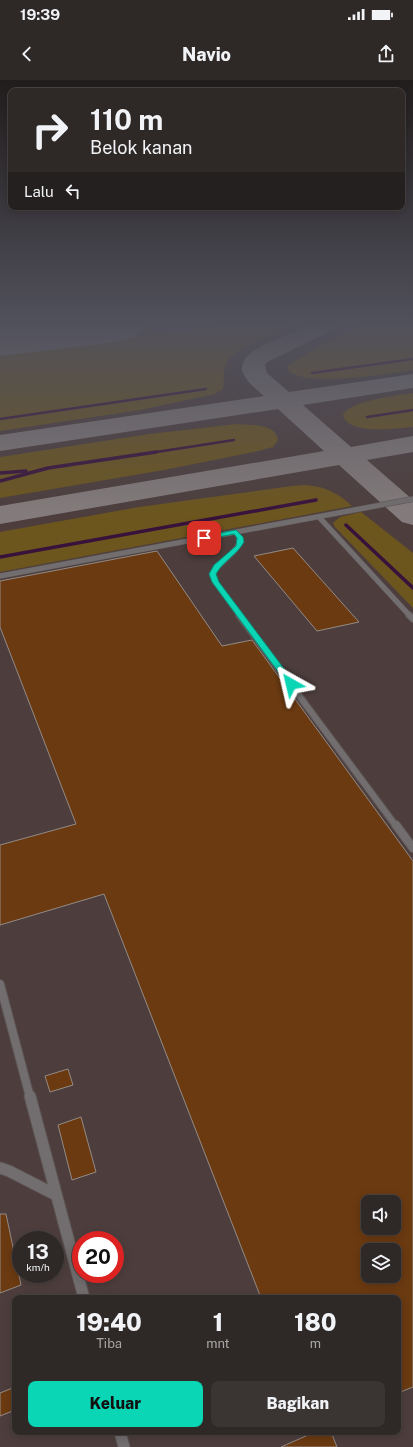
<!DOCTYPE html>
<html lang="id">
<head>
<meta charset="utf-8">
<style>
	:root { --surface:#2e2827; --page:#3a3433; --text:#f1f3f6; --muted:#a7a6a7; --line:#494444; --accent:#0ad5b5 }
	body { margin:0; font-family:"Public Sans",sans-serif; background:var(--page); color:var(--text); height:100vh; display:flex; flex-direction:column; font-size:15px; white-space:nowrap }
	* { box-sizing:border-box; margin:0 }
	p { font-size:13px; color:var(--muted) }
	.icon { flex:none; width:22px; height:22px; fill:none; stroke:currentColor; stroke-width:2; stroke-linecap:round; stroke-linejoin:round }
	.map { position:relative; flex:1; overflow:hidden }
	.details { position:absolute; left:12px; top:1215px; width:389px; height:140px; display:flex; flex-direction:column; background:var(--surface); border-radius:8px; box-shadow:0 2px 10px #0003,0 0 0 1px var(--line) }
	.details>* { flex:none }
	.top-card { position:absolute; left:8px; top:8px; width:397px; height:122px; border-radius:8px; box-shadow:0 2px 10px #0003,0 0 0 1px var(--line); background:#2e2827; color:var(--text); overflow:hidden }
	.tools { position:absolute; left:361px; top:1115px; display:grid; gap:8px }
	.tools a { display:grid; place-items:center; width:40px; height:40px; border-radius:8px; background:var(--surface); box-shadow:0 2px 10px #0003,0 0 0 1px var(--line); font-size:20px }
	.speed { position:absolute; left:12px; top:1151px; display:flex; gap:8px; font-size:20px; font-weight:700; text-align:center }
	.speed>* { display:grid; place-content:center; width:52px; height:52px; border-radius:50%; background:var(--surface); box-shadow:0 2px 10px #0003,0 0 0 1px var(--line); line-height:1 }
	.speed small { font-size:10px; font-weight:400 }
	.speed .limit { border:6px solid #d22; background:#fff; color:#111 }
	.pin { position:absolute; display:grid; place-items:center; width:34px; height:34px; color:#fff; margin:-17px; border-radius:8px; box-shadow:0 2px 6px #0006 }
	.me { position:absolute; width:44px; margin:-22px; rotate:323deg; stroke-linejoin:round; filter:drop-shadow(0 0 3px #0008) }
	.turn { display:flex; align-items:center; gap:14px; height:84px; padding:0 16px; font-size:18px }
	.turn .icon { width:52px; height:52px; stroke-width:2.5 }
	.turn b { display:block; font-size:28px; line-height:34px }
	.then { display:flex; align-items:center; height:38px; padding:0 16px; background:#0003; gap:8px; font-size:15px }
	.eta { display:flex; justify-content:space-evenly; align-items:center; height:68px; text-align:center }
	.eta b { font-size:24px; font-weight:800; line-height:28px }
	.cta { display:flex; gap:8px; margin-top:auto; padding:8px 16px }
	.cta a { flex:1; height:46px; border-radius:8px; background:var(--accent); color:#111; font-size:16px; font-weight:800; line-height:46px; text-align:center }
	.cta a+a { background:var(--page); color:var(--text) }
	.status { display:flex; justify-content:space-between; align-items:center; height:28px; padding:0 20px; background:var(--surface); direction:ltr }
	.status svg { height:11px; fill:currentColor }
	header { display:flex; justify-content:space-between; align-items:center; height:52px; padding:0 16px; background:var(--surface); font-size:18px; font-weight:800 }
	.map>svg:first-child { display:block }
</style>
</head>
<body>
<div class="status"><b>19:39</b><svg viewBox="0 0 49 12"><path d="M0 12V9h3v3zM5 12V6h3v6zM10 12V3h3v9zM15 12V0h3v12zM26 1h20v11H26zM47 4h2v5h-2z"/></svg></div>
<header><svg class="icon" aria-label="back" viewBox="0 0 24 24"><path d="M15 5l-7 7 7 7"/></svg>Navio<svg class="icon" aria-label="share" viewBox="0 0 24 24"><path d="M12 15V3M7 8l5-5 5 5M5 13v7h14v-7"/></svg></header>
<div class="map">
<svg width="413" height="1367" viewBox="0 0 413 1367">
	<rect width="100%" height="100%" fill="#3d3534"/>
	<!-- built -->
	<path fill="#4d3e3d" fill-rule="evenodd" d="M0 246H413V1367H0ZM368 1122H394V1148H368ZM21 1160H55V1194H21ZM81 1160H115V1194H81ZM368 1170H394V1196H368ZM15 1218H398V1352H15Z"/>
	<!-- green -->
	<g fill="#6d561e">
		<path d="M216 246H292C279 252 232 271 227 282 223 289 224 301 223 309L215 314 140 330 0 351V274Z"/>
		<path d="M361 246H413V290C394 293 293 310 287 287L290 284 325 262Z"/>
		<path d="M413 313V347C397 348 348 356 343 335 351 320 397 316 413 313Z"/>
		<path d="M237 344C249 345 276 343 278 360L273 367 258 371 164 390 0 418V377L149 354Z"/>
		<path d="M306 405C326 407 338 413 352 426L0 492V452L139 427 292 406Z"/>
		<polygon points="361,432 413,473 413,528 335,447 333,443 340,437"/>
	</g>
	<g fill="none" stroke-linecap="round" stroke-linejoin="round">
		<!-- stream-far1 -->
		<g stroke="#39123c" stroke-width="2.5">
			<polyline points="312,293 413,279"/>
			<polyline points="367,337 413,330"/>
			<polyline points="0,339 206,309"/>
			<polyline points="150,373 234,360"/>
		</g>
		<!-- stream -->
		<g stroke="#39123c" stroke-width="3.5">
			<polyline points="0,393 26,391"/>
			<polyline points="0,401 48,388 156,372"/>
			<polyline points="346,445 413,508"/>
			<polyline points="0,477 316,420"/>
		</g>
		<!-- taxiway -->
		<g fill="#847c7c" fill-rule="evenodd">
			<path d="M309 246H336L333 250 267 282 265 285 267 293 289 312 413 294V308L303 325 351 367 413 356V372L367 380 413 420V445L402 442 339 385 0 444V426L324 371 278 329 0 371V355L264 316C256 309 245 301 242 290 241 284 247 275 252 272 269 261 290 254 309 246Z"/>
			<polygon points="0,254 9,255 12,260 9,265 0,266"/>
		</g>
		<!-- runway -->
		<polygon fill="#847c7c" fill-rule="evenodd" points="0,246 143,246 135,257 117,262 0,276"/>
	</g>
	<!-- building -->
	<g fill="#6b3a11" stroke="#938b86" fill-rule="evenodd">
		<polygon points="293,468 359,542 317,551 254,476"/>
		<path d="M157 471 222 566 252 560 413 781V1307L398 1313V1218H261L104 814 0 845V765L76 744 0 547V501ZM368 1122H394V1148H368ZM368 1170H394V1196H368Z"/>
		<polygon points="68,989 73,1005 50,1012 45,996"/>
		<polygon points="81,1037 96,1092 72,1100 58,1045"/>
		<polygon points="0,1134 6,1134 21,1205 0,1213"/>
		<polygon points="15,1307 15,1330 0,1336 0,1313"/>
		<polygon points="315,1352 331,1352 337,1367 281,1367"/>
	</g>
	<g fill="none" stroke-linecap="round" stroke-linejoin="round">
		<!-- lane-far3 casing -->
		<g stroke="#5b5352" stroke-width="6">
			<g id="lane-far3">
				<polyline points="319,437 410,536"/>
				<path d="M236 452 240 459C240 471 218 483 212 494L215 502 240 536"/>
				<polyline points="0,496 413,419"/>
			</g>
		</g>
		<!-- lane-far2 casing -->
		<g stroke="#5b5352" stroke-width="8">
			<g id="lane-far2">
				<polyline points="239,535 396,746"/>
				<polyline points="409,535 413,539"/>
			</g>
		</g>
		<!-- lane-far1 casing -->
		<g stroke="#5b5352" stroke-width="10">
			<g id="lane-far1">
				<polyline points="396,745 413,768"/>
				<polyline points="0,904 30,1017"/>
			</g>
		</g>
		<!-- lane casing -->
		<g stroke="#5b5352" stroke-width="13">
			<g id="lane">
				<polyline points="30,1016 84,1218"/>
				<polyline points="0,1088 9,1091 56,1115"/>
				<polyline points="120,1352 124,1367"/>
			</g>
		</g>
		<!-- lane-far3 -->
		<use href="#lane-far3" stroke="#726e6f" stroke-width="5"/>
		<!-- lane-far2 -->
		<use href="#lane-far2" stroke="#726e6f" stroke-width="6"/>
		<!-- lane-far1 -->
		<use href="#lane-far1" stroke="#726e6f" stroke-width="8"/>
		<!-- lane -->
		<use href="#lane" stroke="#726e6f" stroke-width="11"/>
	</g>
	<!-- sky -->
	<linearGradient id="sky" x2="0" y2="1"><stop stop-color="#221d1d"/><stop offset="0.56" stop-color="#51515c"/><stop offset="1" stop-color="#51515c" stop-opacity="0"/></linearGradient>
	<rect width="413" height="437" fill="url(#sky)"/>
	<!-- route -->
	<path fill="#0ad5b5" stroke="#068a76" d="M236 450 243 457 244 462C237 475 223 481 216 494L219 502 294 602 295 604 294 605H288L212 502 209 494 214 485 236 466 237 458 234 454 204 460 201 458 204 456Z"/>
</svg>
<div class="tools">
<a><svg class="icon" aria-label="sound" viewBox="0 0 24 24"><path d="M4 9h4l5-4v14l-5-4H4zM17 9q2 3 0 6"/></svg></a>
<a><svg class="icon" aria-label="layers" viewBox="0 0 24 24"><path d="M12 4l9 5-9 5-9-5zM3 14l9 5 9-5"/></svg></a>
</div>
<div class="speed"><div>13<small>km/h</small></div><div class="limit">20</div></div>
<div class="pin" style="left:204px;top:458px;background:#d93025"><svg class="icon" aria-label="arrive" viewBox="0 0 24 24"><path d="M6 21V4h12l-3 4 3 4H6"/></svg></div>
<svg class="me" style="left:291px;top:604px" viewBox="-20 -20 40 40"><path d="M0-17L14 15 0 8-14 15z" fill="#0ad5b5" stroke="#fff" stroke-width="4"/></svg>
<div class="top-card">
<div class="turn"><svg class="icon" aria-label="right" viewBox="0 0 24 24"><path d="M7 20v-9h11M14 6l5 5-5 5"/></svg><div><b>110 m</b>Belok kanan</div></div>
<div class="then">Lalu<svg class="icon" aria-label="left" viewBox="0 0 24 24"><path d="M17 20v-9H6M10 6l-5 5 5 5"/></svg></div>
</div>
<section class="details">
<div class="eta">
<div><b>19:40</b><p>Tiba</p></div>
<div><b>1</b><p>mnt</p></div>
<div><b>180</b><p>m</p></div>
</div>
<div class="cta"><a>Keluar</a><a>Bagikan</a></div>
</section>
</div>
</body>
</html>
